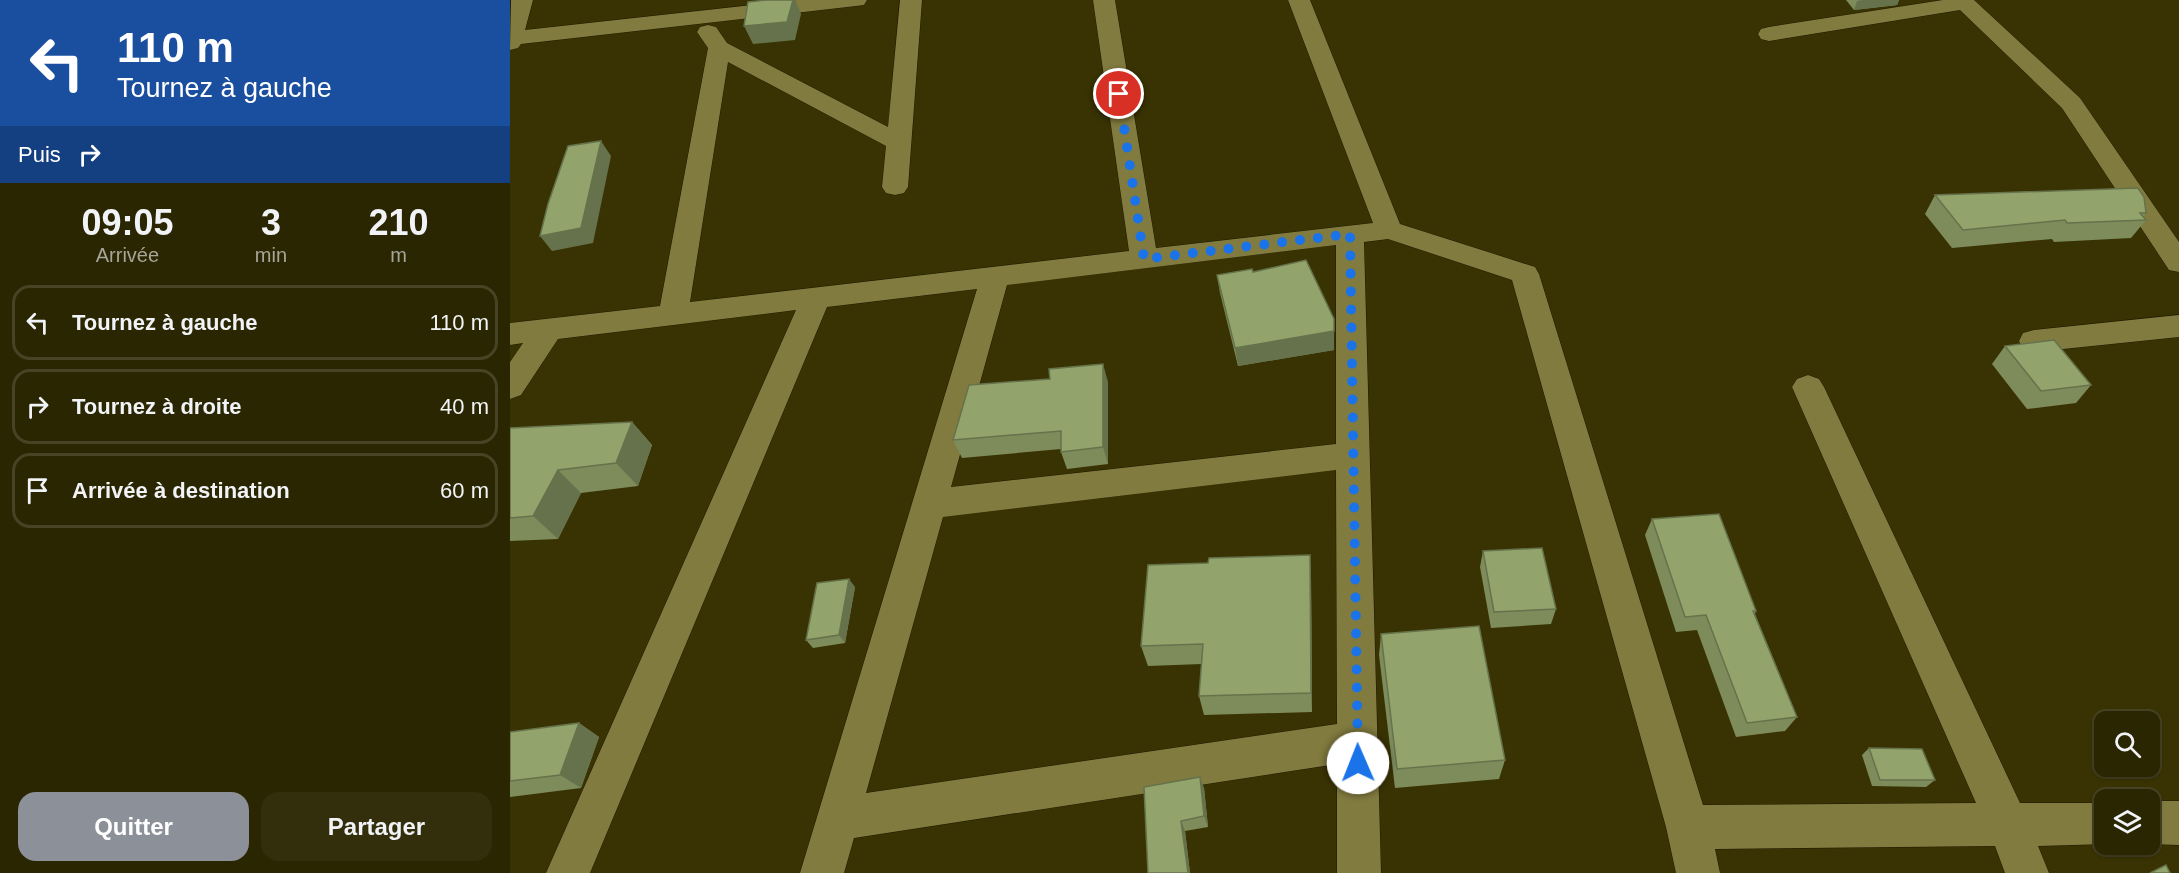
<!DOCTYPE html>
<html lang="fr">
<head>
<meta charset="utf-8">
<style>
	:root { --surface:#2b2602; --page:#332e0c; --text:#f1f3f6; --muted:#a6a599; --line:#474324; --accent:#8c9099 }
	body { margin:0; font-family:Arial,sans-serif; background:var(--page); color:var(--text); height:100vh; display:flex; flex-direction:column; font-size:22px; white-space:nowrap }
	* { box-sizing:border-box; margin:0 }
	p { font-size:20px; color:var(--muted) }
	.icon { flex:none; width:33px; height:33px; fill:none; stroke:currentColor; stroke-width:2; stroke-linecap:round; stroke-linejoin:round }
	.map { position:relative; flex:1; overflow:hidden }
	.details { display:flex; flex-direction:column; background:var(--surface); width:510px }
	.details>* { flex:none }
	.guide { background:#1a4fa0; color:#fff; overflow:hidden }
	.buttons { position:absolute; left:1584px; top:711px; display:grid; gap:12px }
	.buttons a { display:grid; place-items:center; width:66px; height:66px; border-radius:12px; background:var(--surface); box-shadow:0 2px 4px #0004,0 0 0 2px var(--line); font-size:30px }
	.pin { position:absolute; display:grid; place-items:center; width:51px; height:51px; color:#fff; margin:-26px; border:3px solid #fff; border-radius:50%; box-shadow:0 2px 6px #0007 }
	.me { position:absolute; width:66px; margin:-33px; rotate:359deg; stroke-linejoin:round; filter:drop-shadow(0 0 4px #0008) }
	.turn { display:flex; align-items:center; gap:21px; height:126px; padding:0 18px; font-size:27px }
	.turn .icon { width:78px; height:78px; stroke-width:2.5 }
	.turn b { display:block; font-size:42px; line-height:51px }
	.then { display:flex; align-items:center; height:57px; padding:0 18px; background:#0003; gap:12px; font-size:22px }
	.eta { display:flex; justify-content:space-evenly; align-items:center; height:102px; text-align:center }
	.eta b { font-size:36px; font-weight:700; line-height:42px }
	.cta { display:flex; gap:12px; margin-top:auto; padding:12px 18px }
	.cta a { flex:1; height:69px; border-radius:18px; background:var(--accent); color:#fff; font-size:24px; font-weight:700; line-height:69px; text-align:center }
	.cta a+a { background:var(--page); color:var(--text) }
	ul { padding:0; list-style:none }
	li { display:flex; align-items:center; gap:18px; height:75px; margin:0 12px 9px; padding:0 6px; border:3px solid var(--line); border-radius:18px }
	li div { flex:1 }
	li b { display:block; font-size:22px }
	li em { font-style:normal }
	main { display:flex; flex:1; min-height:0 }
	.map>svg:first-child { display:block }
</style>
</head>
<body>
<main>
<section class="details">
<div class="guide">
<div class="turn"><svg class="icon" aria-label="left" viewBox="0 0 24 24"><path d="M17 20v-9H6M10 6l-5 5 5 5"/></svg><div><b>110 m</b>Tournez à gauche</div></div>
<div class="then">Puis<svg class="icon" aria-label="right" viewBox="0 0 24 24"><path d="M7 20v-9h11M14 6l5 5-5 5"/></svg></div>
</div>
<div class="eta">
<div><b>09:05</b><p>Arrivée</p></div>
<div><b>3</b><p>min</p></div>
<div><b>210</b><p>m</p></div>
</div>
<ul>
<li><svg class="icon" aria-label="left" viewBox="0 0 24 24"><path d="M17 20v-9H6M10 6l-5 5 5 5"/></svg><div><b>Tournez à gauche</b></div><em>110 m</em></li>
<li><svg class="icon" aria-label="right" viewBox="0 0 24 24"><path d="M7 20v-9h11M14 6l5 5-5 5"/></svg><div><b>Tournez à droite</b></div><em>40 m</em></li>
<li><svg class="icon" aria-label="arrive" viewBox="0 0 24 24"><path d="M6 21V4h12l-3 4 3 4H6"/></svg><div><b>Arrivée à destination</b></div><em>60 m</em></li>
</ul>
<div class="cta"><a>Quitter</a><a>Partager</a></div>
</section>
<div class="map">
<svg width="1669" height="873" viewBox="0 0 1669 873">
	<rect width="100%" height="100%" fill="#393303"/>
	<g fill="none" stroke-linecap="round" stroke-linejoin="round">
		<!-- minor casing -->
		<g stroke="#1f1b00" stroke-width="1">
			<g id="minor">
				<polygon points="1,0 23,0 15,30 287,0 357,0 354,5 346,6 11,44 8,48 0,50"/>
				<path d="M390 0H412L398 187 394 193 385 195 376 193 372 187 376 146 218 62 180 302 619 251 583 0H605L646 248 863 223 778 0H800L890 224 1025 267 1029 274 1193 805 1466 803 1282 387 1287 379 1298 375 1309 379 1314 387 1510 803H1594V844H1597L1528 846 1539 873H1495L1485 846 1205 849 1210 873H1166L1156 827 1002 280 878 239 854 242 871 873H827V764L344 838 334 873H290L467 289 317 307 80 873H36L286 310 48 339 11 395 0 399V362L13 343 0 345V323L150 306 198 48 187 32 190 27 198 25 206 27 217 43 378 127ZM826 245V444L441 487 497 285ZM826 470 827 724 356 793 433 517Z"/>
				<polygon points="1433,0 1464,0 1570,98 1669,242 1669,272 1659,270 1552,108 1450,10 1259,41 1251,39 1248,34 1251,29 1259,27"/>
				<polygon points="1669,315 1669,337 1524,352 1513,349 1509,341 1513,333 1524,330"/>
				<polygon points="1640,801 1669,801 1669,845 1640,844"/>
			</g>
		</g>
		<!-- minor -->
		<use href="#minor" fill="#827b3f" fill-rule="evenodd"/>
	</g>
	<!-- wall -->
	<g fill="#7e8c5c">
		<polygon points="1336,0 1389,0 1387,5 1344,10"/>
		<polygon points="1425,195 1636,213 1633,217 1636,220 1621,238 1544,242 1542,239 1442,248 1415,214"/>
		<polygon points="743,272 824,350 728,366 710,293 707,275"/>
		<polygon points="1495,346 1581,385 1566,403 1517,409 1482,364"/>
		<polygon points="598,382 598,464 557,469 551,452 551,449 452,458 443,440"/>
		<polygon points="122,422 142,445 128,486 71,493 48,539 0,541 0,428"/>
		<polygon points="1142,519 1246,611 1245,614 1287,717 1275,731 1226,737 1187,630 1166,632 1135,535"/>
		<polygon points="973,551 1046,609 1041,624 981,628 970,567"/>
		<polygon points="698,563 801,577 802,712 694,715 689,696 692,664 638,666 631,646"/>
		<polygon points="345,587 335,643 303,648 296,640"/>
		<polygon points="871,634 995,760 989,779 885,788 869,655"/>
		<polygon points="69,723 89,737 71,788 0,797 0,732"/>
		<polygon points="1359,748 1425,780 1416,787 1362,786 1352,755"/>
		<polygon points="634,787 694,788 698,827 675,831 680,873 638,873"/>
	</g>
	<!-- shaded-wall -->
	<g fill="#66724b">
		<polygon points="283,0 285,0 291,14 285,40 243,44 234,26"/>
		<polygon points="1352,0 1389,0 1387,5 1344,10 1347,1"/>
		<polygon points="91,141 101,156 83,243 42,251 30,236"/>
		<polygon points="824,319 824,350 728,366 725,348"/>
		<polygon points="593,364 598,382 598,464 593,447"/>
		<polygon points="122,422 142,445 128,486 106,463"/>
		<polygon points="48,470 71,493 48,539 23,516"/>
		<polygon points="800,555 801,577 802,712 801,693"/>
		<polygon points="339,579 345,587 335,643 329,635"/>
		<polygon points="69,723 89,737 71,788 50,775"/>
		<polygon points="690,777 694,788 698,827 694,816"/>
		<polygon points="671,821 675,831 680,873 678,873"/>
	</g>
	<!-- building -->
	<g fill="#92a36b" stroke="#66724b" stroke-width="1.5">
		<polygon points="257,0 283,0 277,22 234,26 238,2"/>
		<polygon points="91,141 71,228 30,236 38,204 58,146"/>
		<polygon points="1628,188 1634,197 1636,213 1630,213 1636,220 1557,223 1555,220 1453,230 1425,195"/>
		<polygon points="796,260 824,319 824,331 725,348 707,275 742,269 743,272"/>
		<polygon points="1544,340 1581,385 1531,391 1495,346"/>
		<polygon points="593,364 593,447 551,452 551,431 443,440 459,385 540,379 539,369"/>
		<polygon points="122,422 106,463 48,470 23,516 0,518 0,428"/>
		<polygon points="1209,514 1246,611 1243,611 1287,717 1237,723 1196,615 1175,617 1142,519"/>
		<polygon points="1032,548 1046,609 984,612 973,551"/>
		<polygon points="800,555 801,693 689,696 693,644 631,646 638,565 698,563 699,558"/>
		<polygon points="339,579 329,635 296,640 307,583"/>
		<polygon points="969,626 995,760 887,769 871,634"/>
		<polygon points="69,723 50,775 0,781 0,732"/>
		<polygon points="1359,748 1412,749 1425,780 1370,780"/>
		<polygon points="690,777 694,816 671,821 678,873 638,873 634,787"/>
		<polygon points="1656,865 1660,873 1640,873"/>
	</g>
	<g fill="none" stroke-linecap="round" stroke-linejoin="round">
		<!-- route -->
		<polyline stroke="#1a73e8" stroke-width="10" stroke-dasharray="0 18" points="609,94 634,259 840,234 848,763"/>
	</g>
</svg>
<div class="buttons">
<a><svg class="icon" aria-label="search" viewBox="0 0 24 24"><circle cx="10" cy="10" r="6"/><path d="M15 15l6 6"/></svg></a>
<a><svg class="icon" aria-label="layers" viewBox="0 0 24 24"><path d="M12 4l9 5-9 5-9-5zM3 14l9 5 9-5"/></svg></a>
</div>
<div class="pin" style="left:609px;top:94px;background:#d93025"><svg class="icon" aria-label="arrive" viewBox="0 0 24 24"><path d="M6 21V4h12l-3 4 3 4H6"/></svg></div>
<svg class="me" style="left:848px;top:763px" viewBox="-20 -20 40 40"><circle r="19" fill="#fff"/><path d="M0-13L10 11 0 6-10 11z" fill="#1a73e8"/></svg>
</div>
</main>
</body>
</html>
